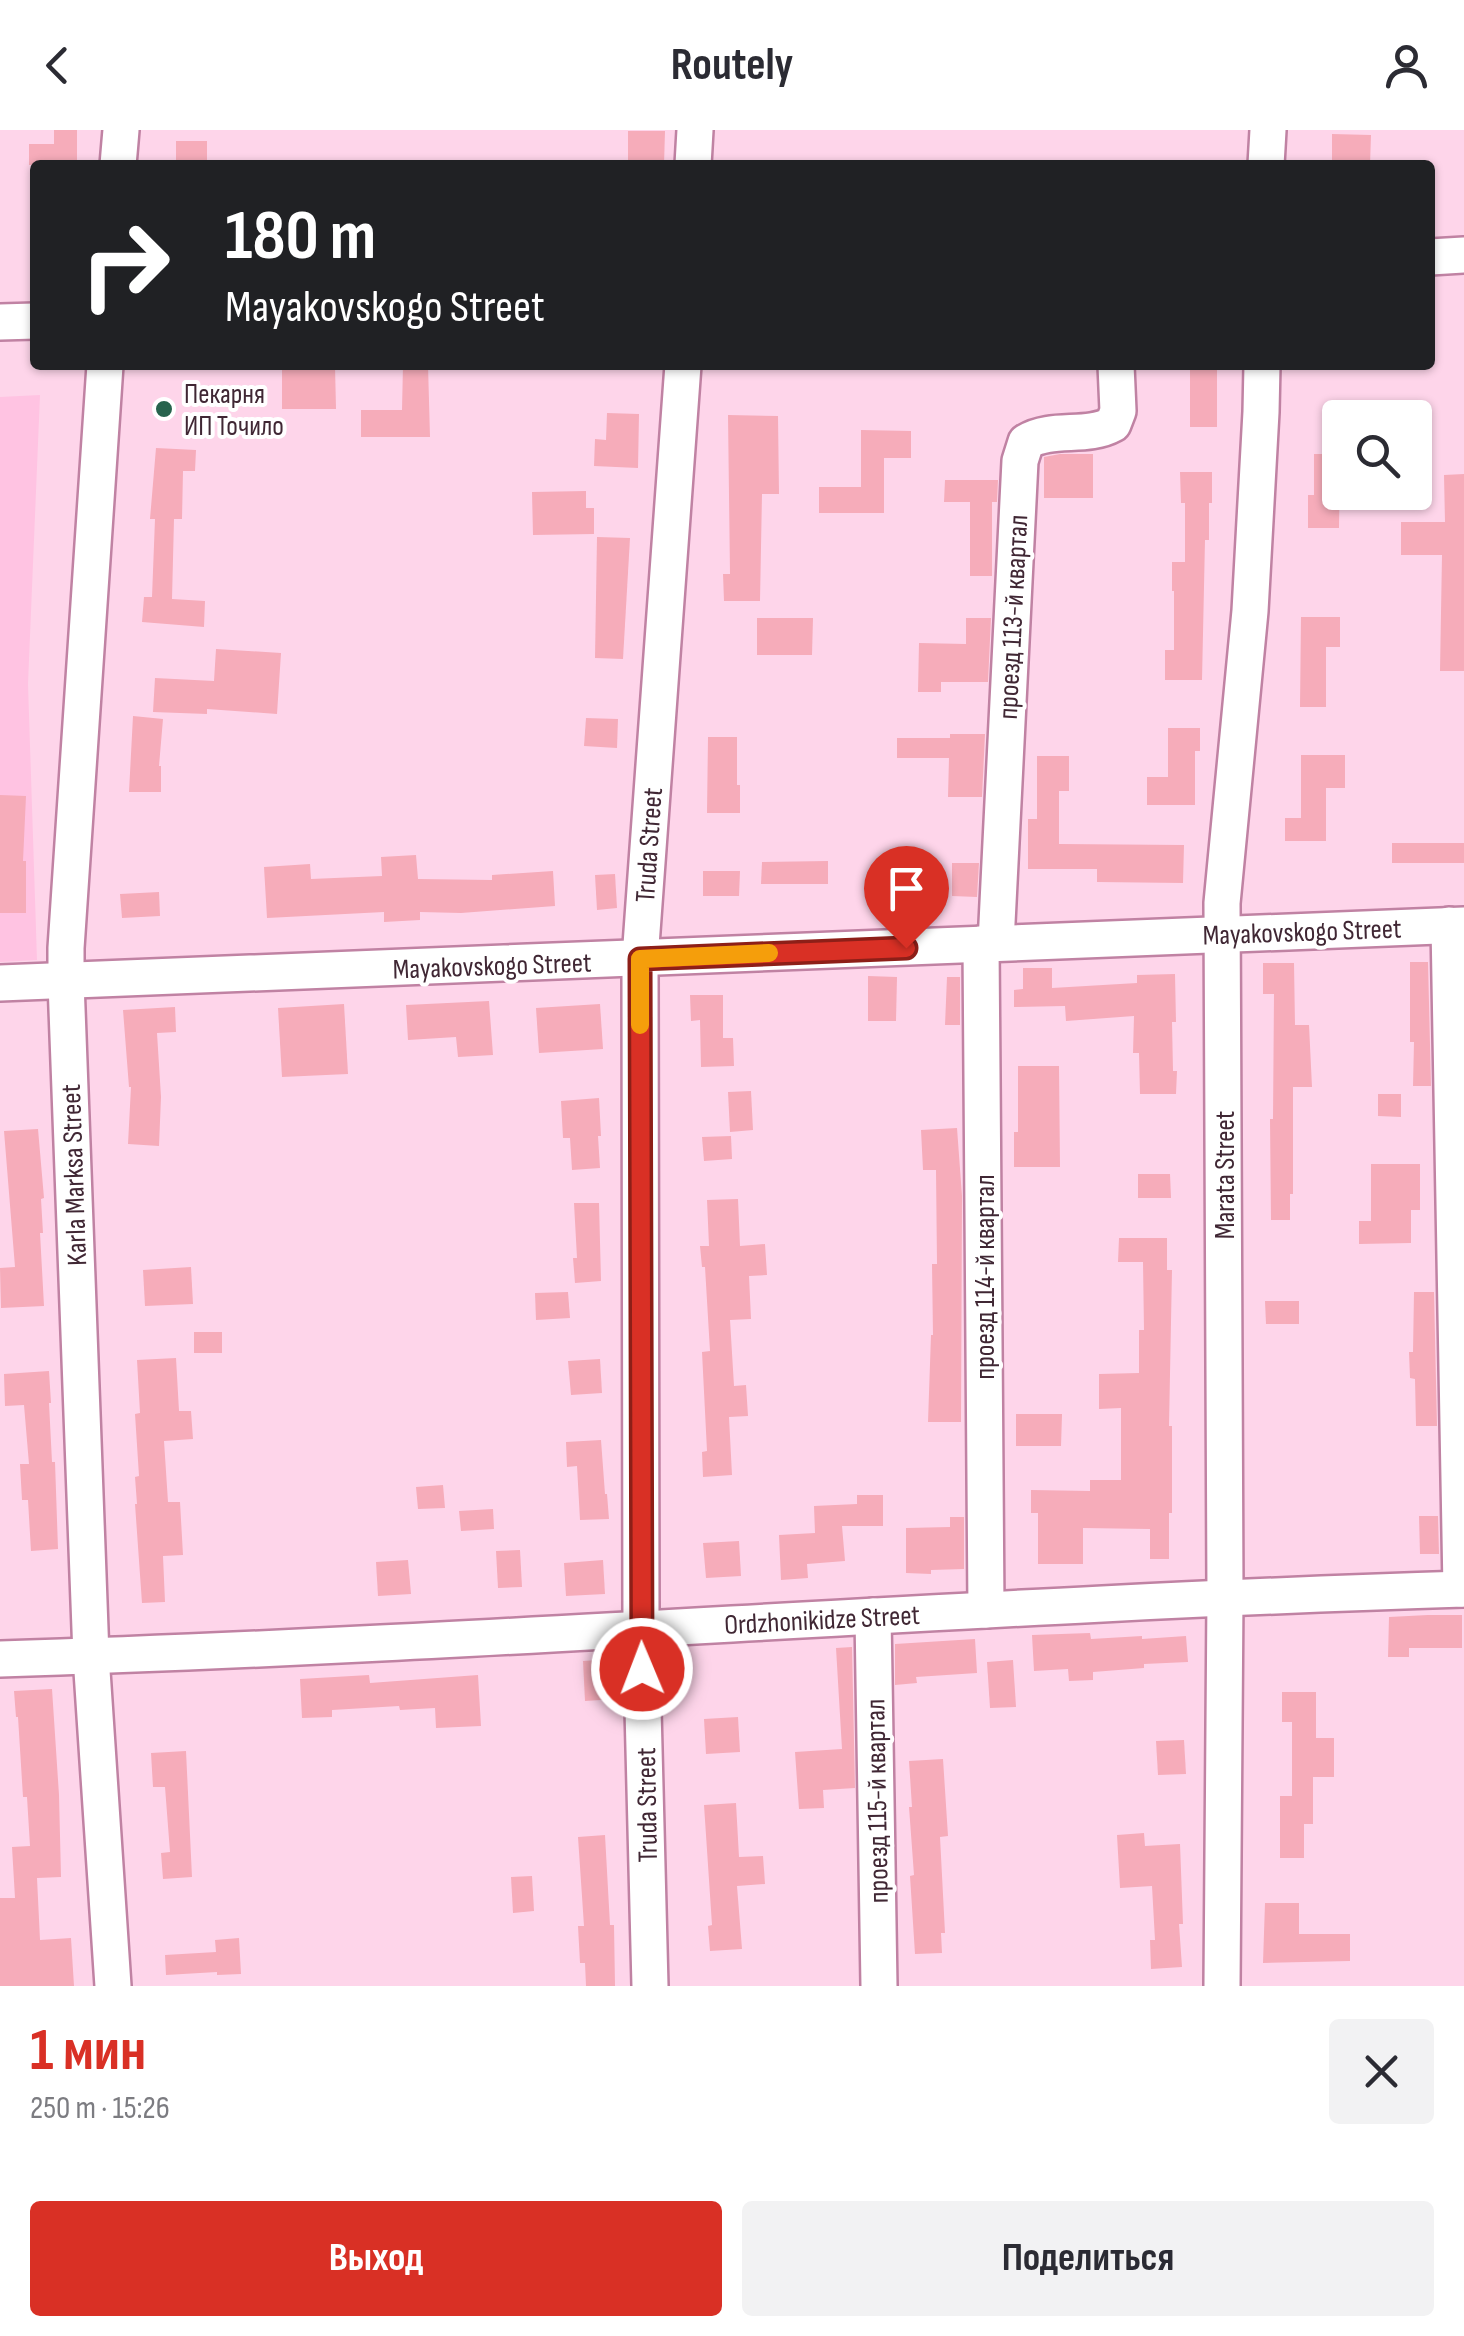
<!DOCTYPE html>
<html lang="ru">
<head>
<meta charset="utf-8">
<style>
	:root { --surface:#fff; --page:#f2f2f3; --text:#2b2b33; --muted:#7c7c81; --accent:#d93025 }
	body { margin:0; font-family:"Sofia Sans Condensed",sans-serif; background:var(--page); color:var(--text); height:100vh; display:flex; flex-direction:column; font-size:38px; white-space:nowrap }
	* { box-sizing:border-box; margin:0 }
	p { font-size:32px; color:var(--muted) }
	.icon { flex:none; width:55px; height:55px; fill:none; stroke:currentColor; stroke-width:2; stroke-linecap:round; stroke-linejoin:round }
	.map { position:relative; height:1856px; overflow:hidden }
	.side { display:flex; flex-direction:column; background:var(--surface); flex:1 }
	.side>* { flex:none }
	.top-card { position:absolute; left:30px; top:30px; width:1405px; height:210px; border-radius:10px; box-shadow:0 2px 8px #0004; background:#202124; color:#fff; overflow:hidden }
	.fabs { position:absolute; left:1322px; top:270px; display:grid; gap:20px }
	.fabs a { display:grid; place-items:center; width:110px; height:110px; border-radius:10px; background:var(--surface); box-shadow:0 2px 8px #0004; font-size:50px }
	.pin { position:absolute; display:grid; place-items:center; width:85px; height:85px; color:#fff; margin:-102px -42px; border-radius:50% 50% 50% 0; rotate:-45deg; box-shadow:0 0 10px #0007 }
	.pin .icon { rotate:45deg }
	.me { position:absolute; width:110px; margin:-55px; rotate:359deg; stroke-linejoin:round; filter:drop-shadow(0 0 8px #0008) }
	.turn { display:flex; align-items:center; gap:35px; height:210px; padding:0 30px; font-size:45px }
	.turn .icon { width:130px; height:130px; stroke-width:2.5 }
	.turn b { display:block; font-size:70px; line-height:85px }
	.round { display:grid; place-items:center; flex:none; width:105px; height:105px; border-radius:10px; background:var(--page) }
	.summary { display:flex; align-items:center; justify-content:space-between; height:170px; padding:0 30px }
	h1 { font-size:60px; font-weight:700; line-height:75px; color:var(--accent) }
	.button { display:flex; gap:20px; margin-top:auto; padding:20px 30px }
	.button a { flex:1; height:115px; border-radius:10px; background:var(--accent); color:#fff; font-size:40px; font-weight:700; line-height:115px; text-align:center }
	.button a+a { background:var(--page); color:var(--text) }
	header { display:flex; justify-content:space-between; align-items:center; height:130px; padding:0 30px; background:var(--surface); font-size:45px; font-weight:700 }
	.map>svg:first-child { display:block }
</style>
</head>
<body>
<header><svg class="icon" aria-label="back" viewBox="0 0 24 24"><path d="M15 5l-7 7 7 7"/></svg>Routely<svg class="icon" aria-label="person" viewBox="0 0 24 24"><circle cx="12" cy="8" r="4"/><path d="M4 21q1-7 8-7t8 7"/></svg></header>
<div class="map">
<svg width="1464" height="1856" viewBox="0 0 1464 1856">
	<rect width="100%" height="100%" fill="#fed5ea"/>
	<!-- built -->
	<polygon fill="#ffc3e2" points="40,265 28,554 37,830 0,832 0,267"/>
	<!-- building -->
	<g fill="#f6acba">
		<polygon points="54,0 77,0 77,35 29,35 29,14 54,14"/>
		<polygon points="628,1 665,1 664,35 628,35"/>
		<polygon points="1332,4 1371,5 1370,35 1332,35"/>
		<rect x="176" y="11" width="31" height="24"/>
		<polygon points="403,235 428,235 430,307 361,307 361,280 402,280"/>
		<rect x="1190" y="235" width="27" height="62"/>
		<polygon points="282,236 335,236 336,279 282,279"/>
		<polygon points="607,283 639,284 638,338 594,336 595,309 606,310"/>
		<polygon points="728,285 778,286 779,364 762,364 760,471 724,471 723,444 730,444"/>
		<polygon points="861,300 911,301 911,328 884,328 884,383 819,383 819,357 861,357"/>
		<polygon points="156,318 196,320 195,341 183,341 182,389 174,389 172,469 205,471 204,497 142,492 144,467 152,467 155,389 150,389"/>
		<polygon points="1060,324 1093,324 1093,368 1044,368 1044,327"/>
		<polygon points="1314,324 1340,324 1339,398 1308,398 1308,365 1314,365"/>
		<polygon points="1180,342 1212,342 1212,373 1209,373 1209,410 1205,410 1202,550 1165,550 1165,520 1174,520 1174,461 1172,461 1172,432 1185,432 1185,373 1181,373"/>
		<polygon points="1464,344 1464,541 1440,541 1442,425 1401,425 1401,392 1445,392 1444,345"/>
		<polygon points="945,350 998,350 997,372 992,372 992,446 970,446 970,372 944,372"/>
		<polygon points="586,361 586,378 594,378 594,404 533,405 532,362"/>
		<polygon points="597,407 630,408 623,529 595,528"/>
		<polygon points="1301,487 1340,487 1340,517 1326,517 1326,577 1300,577"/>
		<polygon points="757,488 813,488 812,525 757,525"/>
		<polygon points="966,488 991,488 988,552 941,552 941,562 918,562 919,513 966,514"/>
		<polygon points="216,519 281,523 277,584 207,579 207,584 153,582 155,548 214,551"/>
		<polygon points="133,586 163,589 159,636 161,636 161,662 129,662"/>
		<polygon points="586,588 618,589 617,618 584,616"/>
		<polygon points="1168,598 1200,598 1200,621 1195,621 1195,675 1147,675 1147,647 1168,647"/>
		<polygon points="950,604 985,604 982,667 948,667 949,628 897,628 897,608 950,608"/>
		<polygon points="708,607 737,607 737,655 740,655 740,683 707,683"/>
		<polygon points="1301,625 1345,625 1345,658 1326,658 1326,711 1285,711 1285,688 1301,688"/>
		<polygon points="1037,626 1069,626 1069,661 1059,661 1059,714 1184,715 1183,753 1097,752 1097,739 1028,739 1028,689 1037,689"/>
		<polygon points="0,665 26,666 23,731 26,731 26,783 0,783"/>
		<rect x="1392" y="713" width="72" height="20"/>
		<polygon points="416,725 418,749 492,750 492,745 553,741 555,776 461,783 420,782 420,790 384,792 384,782 267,788 264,737 310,734 311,749 382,746 381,727"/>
		<polygon points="828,731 828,754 761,754 762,732"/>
		<polygon points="952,733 979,733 977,767 952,766"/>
		<polygon points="703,741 740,741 739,766 703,766"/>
		<polygon points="615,744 617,778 597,780 595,745"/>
		<polygon points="159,762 160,786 122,788 120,764"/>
		<polygon points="1410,832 1428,832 1431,956 1413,956 1414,912 1410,912"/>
		<polygon points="1263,833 1294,833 1295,895 1309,895 1312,957 1293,957 1293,1064 1290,1064 1290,1090 1271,1090 1270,989 1273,989 1274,864 1263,864"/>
		<polygon points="1023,838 1052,838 1052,858 1137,853 1137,845 1175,844 1176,892 1172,892 1173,941 1177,941 1176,964 1140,964 1139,923 1133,923 1134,886 1066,891 1065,876 1014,877 1014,860 1023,859"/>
		<polygon points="868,846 897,847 896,891 868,891"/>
		<polygon points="947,847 960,847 960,895 945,895"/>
		<polygon points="690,865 723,865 723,908 733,908 734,936 701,937 700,890 691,891"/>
		<polygon points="489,871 493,925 458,927 456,907 408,910 406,875"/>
		<polygon points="344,874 348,944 282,947 278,878"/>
		<polygon points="600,874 603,919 539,923 536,878"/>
		<polygon points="175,877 176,902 157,903 161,967 159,1016 128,1014 131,957 129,957 123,880"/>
		<polygon points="1018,936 1059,936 1060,1037 1014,1037 1014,1002 1018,1002"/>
		<polygon points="751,961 753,1000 730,1002 728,962"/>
		<polygon points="1378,964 1401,964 1401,987 1378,986"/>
		<polygon points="599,968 601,1006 598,1006 600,1038 572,1040 570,1008 563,1008 561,971"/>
		<polygon points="957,998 962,1066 961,1292 928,1292 931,1205 933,1205 932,1134 937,1134 936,1040 923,1040 921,1000"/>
		<polygon points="38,999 44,1068 41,1069 43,1103 40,1103 44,1176 1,1178 0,1138 15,1137 4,1001"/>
		<polygon points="731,1006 732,1029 704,1031 702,1007"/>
		<polygon points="1371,1034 1420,1034 1420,1080 1411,1080 1411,1113 1359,1114 1359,1091 1371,1091"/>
		<polygon points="1138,1044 1170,1044 1171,1068 1138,1068"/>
		<polygon points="738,1069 740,1116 765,1114 767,1145 749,1146 751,1189 730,1190 734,1256 746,1255 748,1286 729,1287 732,1345 703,1347 702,1322 707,1321 702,1222 710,1221 705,1137 702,1137 700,1116 709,1116 707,1070"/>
		<polygon points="574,1073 599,1073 601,1151 575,1153 573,1128 577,1128"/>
		<polygon points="1119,1108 1167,1108 1167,1140 1172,1140 1169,1296 1172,1296 1172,1383 1169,1383 1169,1429 1150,1429 1150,1399 1083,1398 1083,1434 1038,1434 1038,1383 1031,1383 1031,1360 1090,1361 1090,1350 1121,1350 1121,1278 1099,1279 1099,1244 1139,1243 1139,1200 1144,1200 1143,1132 1118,1132"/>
		<polygon points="191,1137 193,1174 145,1176 143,1140"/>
		<polygon points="568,1162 570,1188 536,1190 535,1163"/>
		<polygon points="1414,1162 1434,1162 1437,1296 1416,1296 1415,1249 1410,1248 1409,1222 1413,1222"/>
		<polygon points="1265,1171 1299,1171 1299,1194 1266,1194"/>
		<rect x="194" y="1202" width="28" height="21"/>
		<polygon points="176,1228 179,1281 191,1281 193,1309 164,1311 168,1372 180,1372 183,1425 163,1426 165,1472 142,1473 135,1374 137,1374 135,1347 139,1346 135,1284 140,1283 137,1230"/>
		<polygon points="600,1229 602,1263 571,1265 568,1231"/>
		<polygon points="49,1241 51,1273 49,1273 52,1332 55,1332 58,1419 31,1421 28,1370 22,1370 20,1334 29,1334 24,1275 5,1276 4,1244"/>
		<polygon points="1016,1284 1062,1284 1061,1316 1016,1316"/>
		<polygon points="601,1310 605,1364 607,1364 609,1389 580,1390 577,1336 567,1337 566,1312"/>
		<polygon points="443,1355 445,1378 418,1379 416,1357"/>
		<polygon points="857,1365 883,1365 883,1396 842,1396 845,1431 807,1434 808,1448 781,1450 779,1405 815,1403 814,1376 857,1374"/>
		<polygon points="493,1379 494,1399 461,1401 459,1381"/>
		<polygon points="1419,1386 1438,1386 1439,1424 1420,1424"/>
		<polygon points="950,1387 964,1387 964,1439 931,1440 931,1444 906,1443 906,1398 950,1397"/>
		<polygon points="739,1411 741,1446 706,1448 703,1413"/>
		<polygon points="520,1420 522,1457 498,1458 496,1421"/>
		<polygon points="408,1430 411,1464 378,1466 376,1432"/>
		<polygon points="603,1430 605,1464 566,1466 564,1433"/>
		<polygon points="1428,1485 1462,1485 1462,1518 1409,1518 1409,1527 1388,1527 1389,1487"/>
		<polygon points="1090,1503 1091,1509 1142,1506 1142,1509 1186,1506 1188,1532 1144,1534 1144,1538 1093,1542 1093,1550 1069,1551 1068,1539 1034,1541 1032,1505"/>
		<polygon points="975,1509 977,1543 916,1547 917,1553 895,1555 895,1514"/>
		<polygon points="852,1517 855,1658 823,1660 824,1678 799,1679 795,1622 842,1619 836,1518"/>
		<polygon points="614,1529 616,1569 585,1571 583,1531"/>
		<polygon points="1013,1530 1016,1577 990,1578 987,1532"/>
		<polygon points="369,1545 370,1553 478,1545 481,1596 436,1598 435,1578 400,1580 399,1576 332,1580 332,1587 302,1588 300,1549"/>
		<polygon points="52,1559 59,1665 61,1747 37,1748 40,1810 71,1808 74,1856 0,1856 0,1768 15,1768 12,1717 30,1716 27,1667 23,1667 18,1587 16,1587 14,1561"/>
		<polygon points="1282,1562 1316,1562 1316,1608 1334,1608 1334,1647 1313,1647 1313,1694 1304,1694 1304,1728 1280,1728 1280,1666 1292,1666 1292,1592 1282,1592"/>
		<polygon points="738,1587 740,1622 706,1624 704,1589"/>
		<polygon points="1184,1610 1186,1644 1158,1645 1156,1611"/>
		<polygon points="186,1621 192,1747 163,1749 161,1723 170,1722 165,1657 153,1657 151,1623"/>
		<polygon points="943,1629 948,1706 940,1707 945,1803 941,1803 942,1823 915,1824 910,1746 914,1745 909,1677 912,1677 909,1631"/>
		<polygon points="736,1673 739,1727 763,1726 765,1754 737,1756 742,1819 710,1821 708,1796 712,1795 704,1675"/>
		<polygon points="1144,1703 1145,1716 1180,1714 1183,1794 1179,1794 1182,1837 1151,1839 1150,1810 1155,1810 1152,1756 1120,1758 1117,1705"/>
		<polygon points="605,1705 610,1795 614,1795 615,1856 586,1856 585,1833 580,1833 578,1796 584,1796 578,1707"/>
		<polygon points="532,1746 534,1781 513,1783 511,1747"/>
		<polygon points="1265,1773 1299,1773 1299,1804 1350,1804 1350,1831 1263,1833"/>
		<polygon points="239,1808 241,1844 217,1845 217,1842 166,1845 165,1825 216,1822 215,1810"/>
	</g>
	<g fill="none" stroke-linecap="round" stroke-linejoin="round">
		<!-- minor casing -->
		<g stroke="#c082a3" stroke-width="40">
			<g id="minor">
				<polyline points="118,35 121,0"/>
				<polyline points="693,35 695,0"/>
				<polyline points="1266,35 1268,0"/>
				<polyline points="1430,127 1464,125"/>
				<polyline points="0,192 35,191"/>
				<polyline points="105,235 66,818 66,852 91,1526 113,1856"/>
				<polyline points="1449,795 1461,1459"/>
				<path d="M996 813 1020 331 1026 312C1053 296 1086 309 1113 294L1118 281 1116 235"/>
				<polyline points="981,814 986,1480"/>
				<polyline points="0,853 1464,795"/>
				<polyline points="873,1486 879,1856"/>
				<path d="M0 1529C488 1514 976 1474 1464 1459"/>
				<polyline points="650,1856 641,1500 640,829 683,235"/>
				<polyline points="1222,1856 1225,1466 1222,773 1250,481 1261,282 1262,235"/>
			</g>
		</g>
		<!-- minor -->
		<use href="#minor" stroke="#fff" stroke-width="35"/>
	</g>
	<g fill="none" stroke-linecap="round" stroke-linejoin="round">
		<!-- route casing -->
		<g stroke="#8d1f18" stroke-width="25">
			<polyline id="route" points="642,1539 640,829 906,818"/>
		</g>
		<!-- route -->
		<use href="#route" stroke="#d93025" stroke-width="18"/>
		<!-- slow -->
		<polyline stroke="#f59e0b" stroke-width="18" points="640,895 640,829 769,823"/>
	</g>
	<!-- markers -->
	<circle fill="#27634d" stroke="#fff" stroke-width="4" cx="164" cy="279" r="10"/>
	<g text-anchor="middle" stroke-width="8" stroke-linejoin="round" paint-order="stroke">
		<!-- poi labels -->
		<g font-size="28" fill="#402734" stroke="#fff" text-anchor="start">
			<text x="184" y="273">Пекарня<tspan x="184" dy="32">ИП Точило</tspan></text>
		</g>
		<!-- street labels -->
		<g font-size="28" fill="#402734" stroke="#fff">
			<text transform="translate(1012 487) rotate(-87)" y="10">проезд 113-й квартал</text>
			<text transform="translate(648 715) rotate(-86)" y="10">Truda Street</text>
			<text transform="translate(1302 801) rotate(-2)" y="10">Mayakovskogo Street</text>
			<text transform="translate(492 835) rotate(-2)" y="10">Mayakovskogo Street</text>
			<text transform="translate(73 1045) rotate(-92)" y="10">Karla Marksa Street</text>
			<text transform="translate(1224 1045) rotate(-90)" y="10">Marata Street</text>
			<text transform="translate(984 1147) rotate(-90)" y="10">проезд 114-й квартал</text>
			<text transform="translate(822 1489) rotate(-3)" y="10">Ordzhonikidze Street</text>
			<text transform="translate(876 1671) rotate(-91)" y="10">проезд 115-й квартал</text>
			<text transform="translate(646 1675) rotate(-91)" y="10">Truda Street</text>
		</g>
	</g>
</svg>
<div class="fabs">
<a><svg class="icon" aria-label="search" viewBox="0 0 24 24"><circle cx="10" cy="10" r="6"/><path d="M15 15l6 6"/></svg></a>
</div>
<div class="pin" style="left:906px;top:818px;background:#d93025"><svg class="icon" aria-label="arrive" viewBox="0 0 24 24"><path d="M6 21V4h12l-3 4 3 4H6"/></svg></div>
<svg class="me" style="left:642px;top:1539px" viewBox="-20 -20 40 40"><circle r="17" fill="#d93025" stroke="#fff" stroke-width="3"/><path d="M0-11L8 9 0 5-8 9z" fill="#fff"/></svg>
<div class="top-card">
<div class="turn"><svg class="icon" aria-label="right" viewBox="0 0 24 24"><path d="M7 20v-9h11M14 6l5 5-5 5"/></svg><div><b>180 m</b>Mayakovskogo Street</div></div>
</div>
</div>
<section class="side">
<div class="summary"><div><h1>1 мин</h1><p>250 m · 15:26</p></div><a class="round"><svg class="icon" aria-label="close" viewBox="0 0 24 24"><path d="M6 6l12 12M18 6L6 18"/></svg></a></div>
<div class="button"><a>Выход</a><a>Поделиться</a></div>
</section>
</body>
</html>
